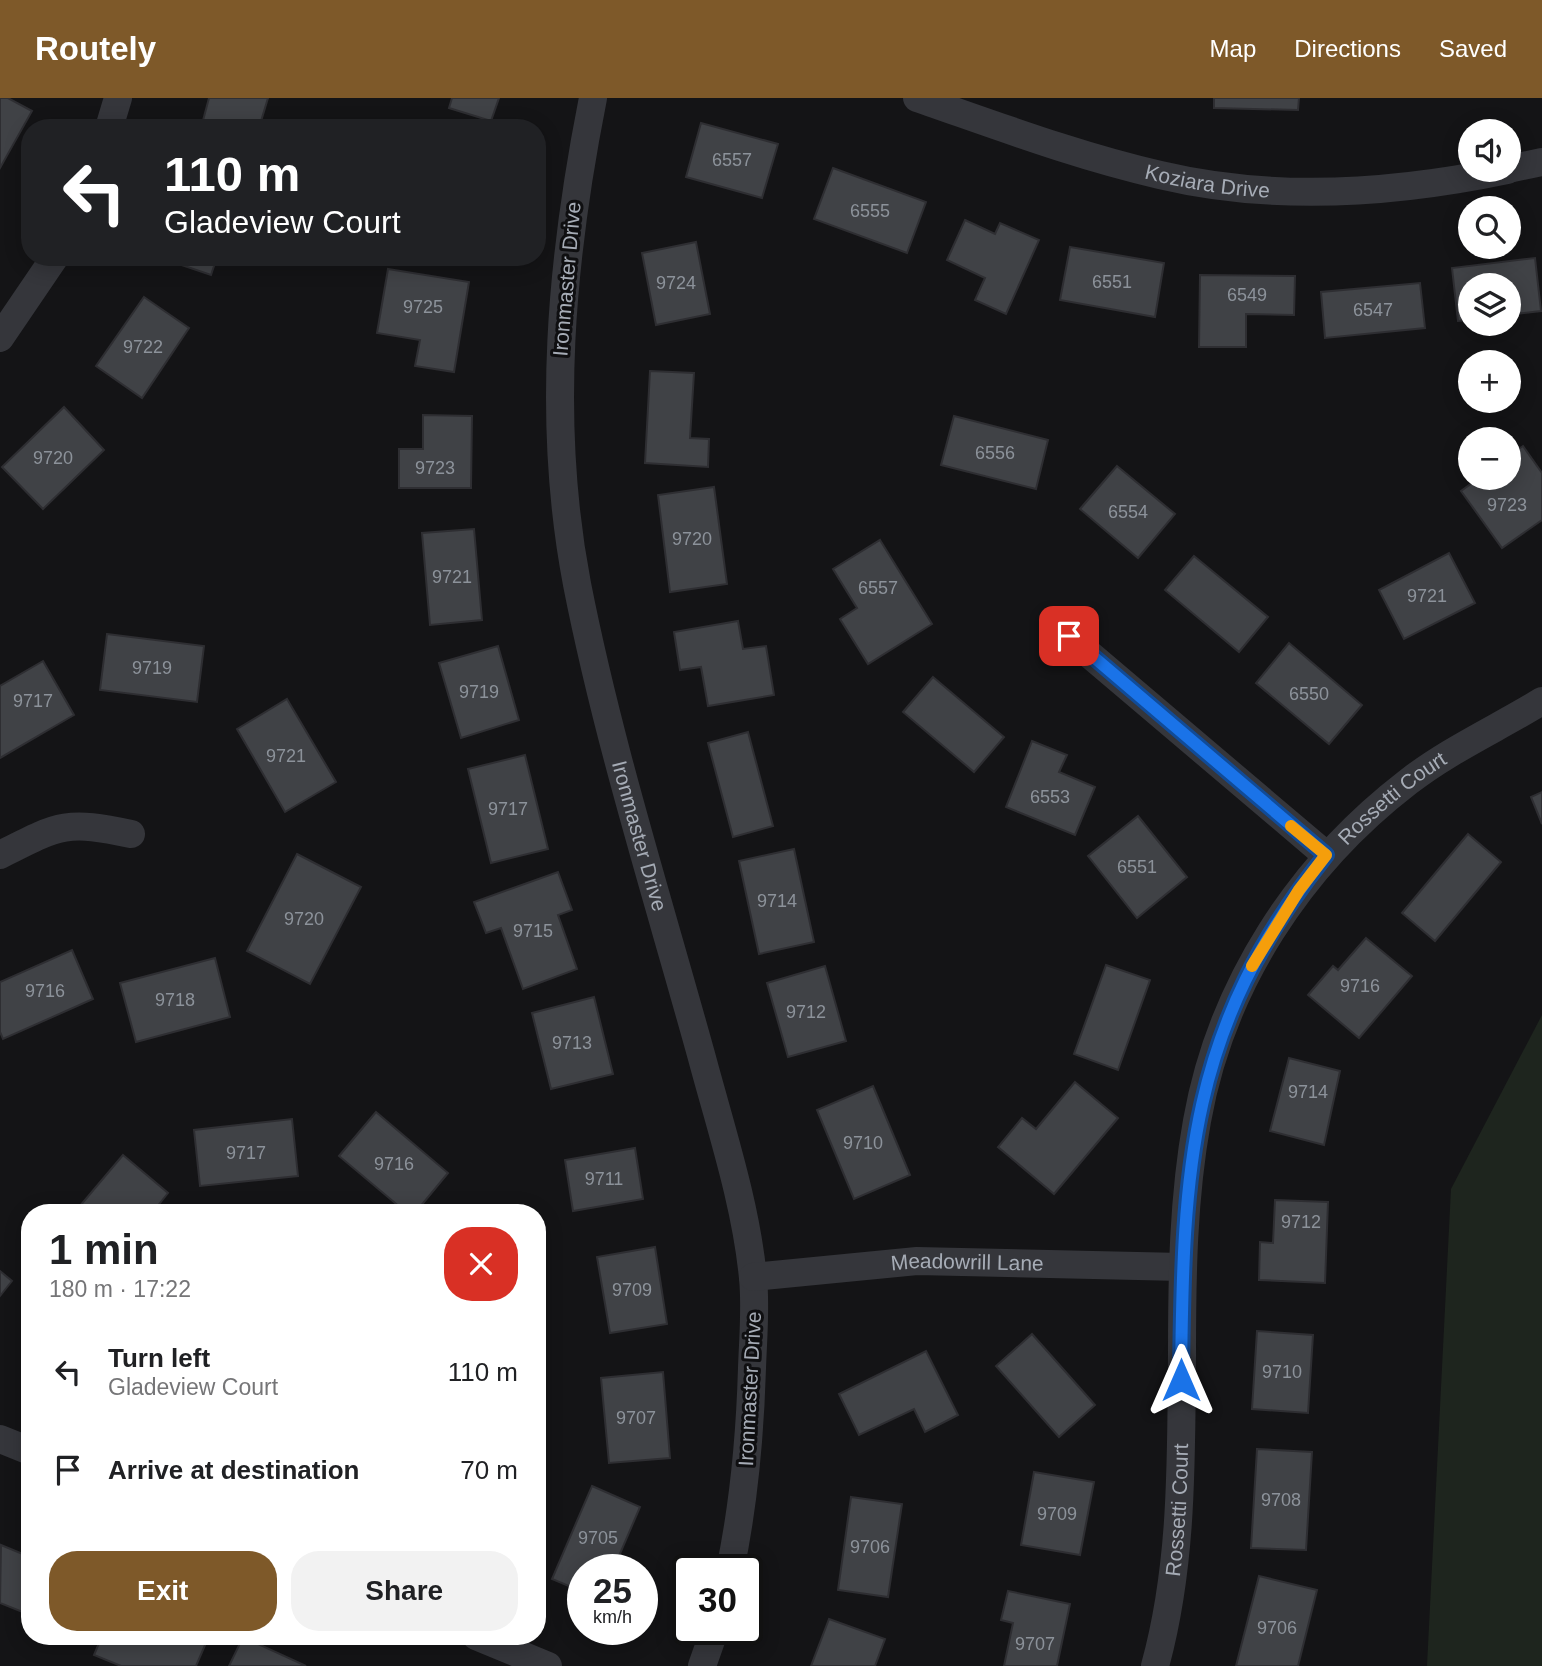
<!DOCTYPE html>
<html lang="en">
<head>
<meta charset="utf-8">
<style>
	:root { --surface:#fff; --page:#f2f2f2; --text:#202124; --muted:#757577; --accent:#7e5929 }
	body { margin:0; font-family:Helvetica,sans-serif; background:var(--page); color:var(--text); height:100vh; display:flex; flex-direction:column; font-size:26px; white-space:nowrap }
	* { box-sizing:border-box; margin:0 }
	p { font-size:23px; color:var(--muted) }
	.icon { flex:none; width:38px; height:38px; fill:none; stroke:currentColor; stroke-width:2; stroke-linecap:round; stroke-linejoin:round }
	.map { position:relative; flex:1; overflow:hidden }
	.side { position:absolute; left:21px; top:1106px; width:525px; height:441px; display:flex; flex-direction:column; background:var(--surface); border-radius:28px; box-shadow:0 4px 18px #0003 }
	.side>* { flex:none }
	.guide { position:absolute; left:21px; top:21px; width:525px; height:147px; border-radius:28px; box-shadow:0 4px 18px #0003; background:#202124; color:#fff; overflow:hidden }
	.tools { position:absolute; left:1458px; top:21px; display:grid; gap:14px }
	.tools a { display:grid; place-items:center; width:63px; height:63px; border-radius:50%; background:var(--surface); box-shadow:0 4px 18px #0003; font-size:35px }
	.speed { position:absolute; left:567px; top:1456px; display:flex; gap:14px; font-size:35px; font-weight:700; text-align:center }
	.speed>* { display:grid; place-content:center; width:91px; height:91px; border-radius:50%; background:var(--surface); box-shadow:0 4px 18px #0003; line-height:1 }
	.speed small { font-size:18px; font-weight:400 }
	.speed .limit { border:4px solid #111; border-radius:10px; background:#fff; color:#111 }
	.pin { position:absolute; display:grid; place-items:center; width:60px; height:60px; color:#fff; margin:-30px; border-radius:14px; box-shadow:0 4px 10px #0006 }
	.me { position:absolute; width:77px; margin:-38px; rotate:0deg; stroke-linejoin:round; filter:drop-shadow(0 0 5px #0008) }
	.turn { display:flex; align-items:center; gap:24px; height:147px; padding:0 28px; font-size:32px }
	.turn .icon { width:91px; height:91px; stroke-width:2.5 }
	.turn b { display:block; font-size:49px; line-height:60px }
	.round { display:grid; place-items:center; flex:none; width:74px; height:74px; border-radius:28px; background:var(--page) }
	.headline { display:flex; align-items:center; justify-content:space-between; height:119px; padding:0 28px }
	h1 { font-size:42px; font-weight:800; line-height:52px }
	.primary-button { display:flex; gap:14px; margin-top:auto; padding:14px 28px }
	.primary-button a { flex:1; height:80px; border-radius:28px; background:var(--accent); color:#fff; font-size:28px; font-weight:800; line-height:80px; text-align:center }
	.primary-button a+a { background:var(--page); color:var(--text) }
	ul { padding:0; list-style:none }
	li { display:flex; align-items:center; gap:21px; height:98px; padding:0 28px }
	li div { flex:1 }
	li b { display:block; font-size:26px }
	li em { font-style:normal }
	header { display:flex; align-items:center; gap:42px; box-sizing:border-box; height:98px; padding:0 35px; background:var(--accent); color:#fff }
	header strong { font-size:33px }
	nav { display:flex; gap:38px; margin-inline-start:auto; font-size:24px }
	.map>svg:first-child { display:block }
</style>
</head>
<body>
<header>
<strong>Routely</strong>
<nav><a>Map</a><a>Directions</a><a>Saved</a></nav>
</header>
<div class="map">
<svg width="1542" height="1568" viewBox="0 0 1542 1568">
	<rect width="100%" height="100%" fill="#141416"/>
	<!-- green -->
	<polygon fill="#1e251e" points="1542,917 1542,1568 1427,1568 1451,1091"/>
	<!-- building -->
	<g fill="#404246" stroke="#2e2e32" stroke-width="2">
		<polygon points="0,0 8,0 32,13 0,70"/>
		<polygon points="209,0 268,0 259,30 201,30"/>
		<polygon points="452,0 499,0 491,23 449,10"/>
		<polygon points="1214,0 1299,0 1298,12 1214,10"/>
		<polygon points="701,25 778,46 762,100 686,79"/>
		<polygon points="833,70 926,104 907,155 814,121"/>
		<polygon points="965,122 995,136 1000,125 1039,142 1006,216 975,202 985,180 947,162"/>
		<polygon points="696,144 710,216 656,227 642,155"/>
		<polygon points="1070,149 1164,165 1155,219 1060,202"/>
		<polygon points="158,159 217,159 211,177"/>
		<polygon points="1535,160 1541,213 1508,217 1508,187 1470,187 1470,222 1458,223 1452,170"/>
		<polygon points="388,171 469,184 454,274 415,268 420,242 377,235"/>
		<polygon points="1200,177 1295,178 1294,217 1246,216 1246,249 1199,249"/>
		<polygon points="1420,185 1425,230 1325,240 1321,194"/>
		<polygon points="144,199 189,230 142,300 96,268"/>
		<polygon points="650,273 694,275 690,340 709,341 708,369 645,365"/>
		<polygon points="64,309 104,352 43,411 2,369"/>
		<polygon points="423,317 472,318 471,390 399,390 399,351 423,351"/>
		<polygon points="954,318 1048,342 1036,391 941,367"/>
		<polygon points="1523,348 1542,375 1542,422 1502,450 1461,393 1479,380 1508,380 1508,358"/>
		<polygon points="1117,368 1175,416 1138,460 1080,411"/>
		<polygon points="714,389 727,486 670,494 658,397"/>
		<polygon points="474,431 482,522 430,527 422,435"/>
		<polygon points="880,442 932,526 868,566 840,521 857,510 833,471"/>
		<polygon points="1449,455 1475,505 1404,541 1379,492"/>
		<polygon points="1194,458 1268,519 1239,554 1165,492"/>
		<polygon points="738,523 743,551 766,548 774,597 708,608 701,569 680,572 674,534"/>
		<polygon points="107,536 204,548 197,604 100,592"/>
		<polygon points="1289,545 1362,607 1329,646 1256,585"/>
		<polygon points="498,548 519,622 461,640 439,565"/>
		<polygon points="43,563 74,617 0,660 0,588"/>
		<polygon points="933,579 1004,639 974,674 903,614"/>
		<polygon points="287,601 336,684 285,714 237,631"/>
		<polygon points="748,634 773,728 733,739 708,645"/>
		<polygon points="1032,643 1067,657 1059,674 1095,689 1075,737 1006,709"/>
		<polygon points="525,657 548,751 491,765 468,671"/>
		<polygon points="1542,694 1542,726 1531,699"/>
		<polygon points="1138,718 1187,779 1137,820 1088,758"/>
		<polygon points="1468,736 1501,764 1435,843 1402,815"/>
		<polygon points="794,751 814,844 759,856 739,763"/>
		<polygon points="297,756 361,789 310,886 247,853"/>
		<polygon points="558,774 572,812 558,817 577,871 523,891 501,830 486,835 474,804"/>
		<polygon points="1366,840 1412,878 1359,940 1308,897 1333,868 1338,872"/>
		<polygon points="72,852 93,901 3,941 0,934 0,884"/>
		<polygon points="215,860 230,919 136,944 120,885"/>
		<polygon points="1106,867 1150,882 1118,972 1074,956"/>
		<polygon points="825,868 846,943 788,959 767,885"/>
		<polygon points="594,899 613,976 551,991 532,915"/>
		<polygon points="1289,960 1340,973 1324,1047 1270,1033"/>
		<polygon points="1075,984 1118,1020 1054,1096 998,1049 1022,1020 1036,1031"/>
		<polygon points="873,988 910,1077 854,1101 817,1012"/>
		<polygon points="376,1014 448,1075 415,1115 407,1115 339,1058"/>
		<polygon points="292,1021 298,1078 200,1088 194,1032"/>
		<polygon points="635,1050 643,1101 573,1113 565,1062"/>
		<polygon points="123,1057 168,1095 152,1115 74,1115"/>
		<polygon points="1275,1102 1328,1104 1325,1185 1259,1182 1260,1144 1273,1145"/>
		<polygon points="655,1149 667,1226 610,1235 597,1159"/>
		<polygon points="0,1173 12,1183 0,1198"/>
		<polygon points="1257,1233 1313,1237 1308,1315 1252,1311"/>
		<polygon points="1032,1236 1095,1307 1059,1339 996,1268"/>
		<polygon points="926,1253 958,1317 925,1334 914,1311 859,1337 839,1296"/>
		<polygon points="663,1274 670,1360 609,1365 601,1280"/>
		<polygon points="1257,1351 1312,1354 1306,1452 1251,1450"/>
		<polygon points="1034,1374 1094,1384 1080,1457 1021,1447"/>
		<polygon points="592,1388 640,1409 613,1472 583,1472 583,1494 552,1481"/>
		<polygon points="851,1399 902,1406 888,1499 838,1492"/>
		<polygon points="1,1447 30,1459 30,1517 0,1505"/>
		<polygon points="1259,1478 1317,1492 1298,1568 1236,1568"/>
		<polygon points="1008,1493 1070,1506 1057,1568 1004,1568 1013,1525 1001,1522"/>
		<polygon points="829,1521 885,1541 875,1568 811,1568"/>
		<polygon points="102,1538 209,1538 196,1568 121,1568 94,1557"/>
		<polygon points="243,1539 306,1568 229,1568"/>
	</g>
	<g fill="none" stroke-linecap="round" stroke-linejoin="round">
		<!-- minor -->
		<g stroke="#35363b" stroke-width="28">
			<path id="s1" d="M593 0C561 161 546 324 577 486 608 644 659 804 702 960 721 1031 746 1106 753 1180 756 1210 753 1240 752 1270 750 1338 744 1405 730 1472"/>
			<path id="s2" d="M917 0C998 28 1077 58 1160 77 1274 104 1393 96 1507 72"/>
			<polyline points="109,30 118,0"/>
			<polyline points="1508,71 1542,64"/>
			<polyline points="0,240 55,159"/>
			<polyline points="1069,539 1326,757"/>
			<path d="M0 757C59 727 65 722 131 736"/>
			<path id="s3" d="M753 1179 917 1163 1182 1169"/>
			<polyline points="0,1341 30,1353"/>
			<polyline points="476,1538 548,1568"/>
			<polyline points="702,1568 715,1531"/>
			<path id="s4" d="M1155 1568C1183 1466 1181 1362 1182 1257 1182 1178 1183 1100 1197 1023 1221 887 1300 767 1408 684 1449 652 1498 630 1542 603"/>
		</g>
	</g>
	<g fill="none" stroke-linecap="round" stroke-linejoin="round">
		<!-- route casing -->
		<g stroke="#114b97" stroke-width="18">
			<path id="route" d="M1069 538 1326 757C1188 930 1183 1070 1181 1282"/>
		</g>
		<!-- route -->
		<use href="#route" stroke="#1a73e8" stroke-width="12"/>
		<!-- slow -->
		<polyline stroke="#f59e0b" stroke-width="12" points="1252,868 1299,792 1326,757 1291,728"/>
	</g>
	<g text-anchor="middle" stroke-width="6" stroke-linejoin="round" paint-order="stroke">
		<!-- number labels -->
		<g font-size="18" fill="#8c929a">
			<text x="732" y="68">6557</text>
			<text x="870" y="119">6555</text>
			<text x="1112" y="190">6551</text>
			<text x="676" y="191">9724</text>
			<text x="1247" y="203">6549</text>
			<text x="423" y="215">9725</text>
			<text x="1373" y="218">6547</text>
			<text x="143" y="255">9722</text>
			<text x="995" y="361">6556</text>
			<text x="53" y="366">9720</text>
			<text x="435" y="376">9723</text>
			<text x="1507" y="413">9723</text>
			<text x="1128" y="420">6554</text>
			<text x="692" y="447">9720</text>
			<text x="452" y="485">9721</text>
			<text x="878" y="496">6557</text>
			<text x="1427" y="504">9721</text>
			<text x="152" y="576">9719</text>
			<text x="479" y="600">9719</text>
			<text x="1309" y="602">6550</text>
			<text x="33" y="609">9717</text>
			<text x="286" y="664">9721</text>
			<text x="1050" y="705">6553</text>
			<text x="508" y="717">9717</text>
			<text x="1137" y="775">6551</text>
			<text x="777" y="809">9714</text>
			<text x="304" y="827">9720</text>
			<text x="533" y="839">9715</text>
			<text x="1360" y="894">9716</text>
			<text x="45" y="899">9716</text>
			<text x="175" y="908">9718</text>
			<text x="806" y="920">9712</text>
			<text x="572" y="951">9713</text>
			<text x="1308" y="1000">9714</text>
			<text x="863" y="1051">9710</text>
			<text x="246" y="1061">9717</text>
			<text x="394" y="1072">9716</text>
			<text x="604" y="1087">9711</text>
			<text x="1301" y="1130">9712</text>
			<text x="632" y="1198">9709</text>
			<text x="1282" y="1280">9710</text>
			<text x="636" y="1326">9707</text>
			<text x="1281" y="1408">9708</text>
			<text x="1057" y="1422">9709</text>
			<text x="598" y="1446">9705</text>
			<text x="870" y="1455">9706</text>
			<text x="1277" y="1536">9706</text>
			<text x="1035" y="1552">9707</text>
		</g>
		<!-- street labels -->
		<g font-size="21" fill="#a6acb6" stroke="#0f0f11">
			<text dy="7" stroke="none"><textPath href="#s2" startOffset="303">Koziara Drive</textPath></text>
			<text transform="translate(567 181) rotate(-85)" y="7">Ironmaster Drive</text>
			<text dy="7" stroke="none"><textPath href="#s4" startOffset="934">Rossetti Court</textPath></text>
			<text dy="7" stroke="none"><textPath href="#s1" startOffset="749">Ironmaster Drive</textPath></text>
			<text dy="7" stroke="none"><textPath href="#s3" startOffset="215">Meadowrill Lane</textPath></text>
			<text transform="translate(750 1291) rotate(-87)" y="7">Ironmaster Drive</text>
			<text dy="7" stroke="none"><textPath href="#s4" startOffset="158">Rossetti Court</textPath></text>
		</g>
	</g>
</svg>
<div class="tools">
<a><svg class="icon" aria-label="sound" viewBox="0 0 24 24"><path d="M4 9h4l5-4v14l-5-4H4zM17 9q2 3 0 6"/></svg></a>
<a><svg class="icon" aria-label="search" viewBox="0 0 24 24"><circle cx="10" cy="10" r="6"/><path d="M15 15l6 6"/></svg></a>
<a><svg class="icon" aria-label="layers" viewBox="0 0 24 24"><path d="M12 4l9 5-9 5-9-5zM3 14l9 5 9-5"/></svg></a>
<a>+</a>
<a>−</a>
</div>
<div class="speed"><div>25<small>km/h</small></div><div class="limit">30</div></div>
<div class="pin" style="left:1069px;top:538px;background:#d93025"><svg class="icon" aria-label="arrive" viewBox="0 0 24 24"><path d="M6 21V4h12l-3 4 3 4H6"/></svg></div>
<svg class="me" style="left:1181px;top:1282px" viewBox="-20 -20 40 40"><path d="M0-17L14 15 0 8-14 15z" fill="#1a73e8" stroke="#fff" stroke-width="4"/></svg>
<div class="guide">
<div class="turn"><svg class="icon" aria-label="left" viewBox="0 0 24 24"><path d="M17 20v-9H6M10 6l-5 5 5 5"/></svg><div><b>110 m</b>Gladeview Court</div></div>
</div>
<section class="side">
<div class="headline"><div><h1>1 min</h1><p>180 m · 17:22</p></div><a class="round" style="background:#d93025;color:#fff"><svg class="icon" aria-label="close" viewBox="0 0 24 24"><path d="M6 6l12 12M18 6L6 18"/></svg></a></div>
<ul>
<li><svg class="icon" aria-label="left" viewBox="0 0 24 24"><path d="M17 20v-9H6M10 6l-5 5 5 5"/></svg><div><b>Turn left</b><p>Gladeview Court</p></div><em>110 m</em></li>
<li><svg class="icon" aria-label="arrive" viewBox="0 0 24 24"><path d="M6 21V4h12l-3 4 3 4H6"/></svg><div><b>Arrive at destination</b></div><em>70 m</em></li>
</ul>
<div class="primary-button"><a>Exit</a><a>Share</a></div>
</section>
</div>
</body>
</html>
